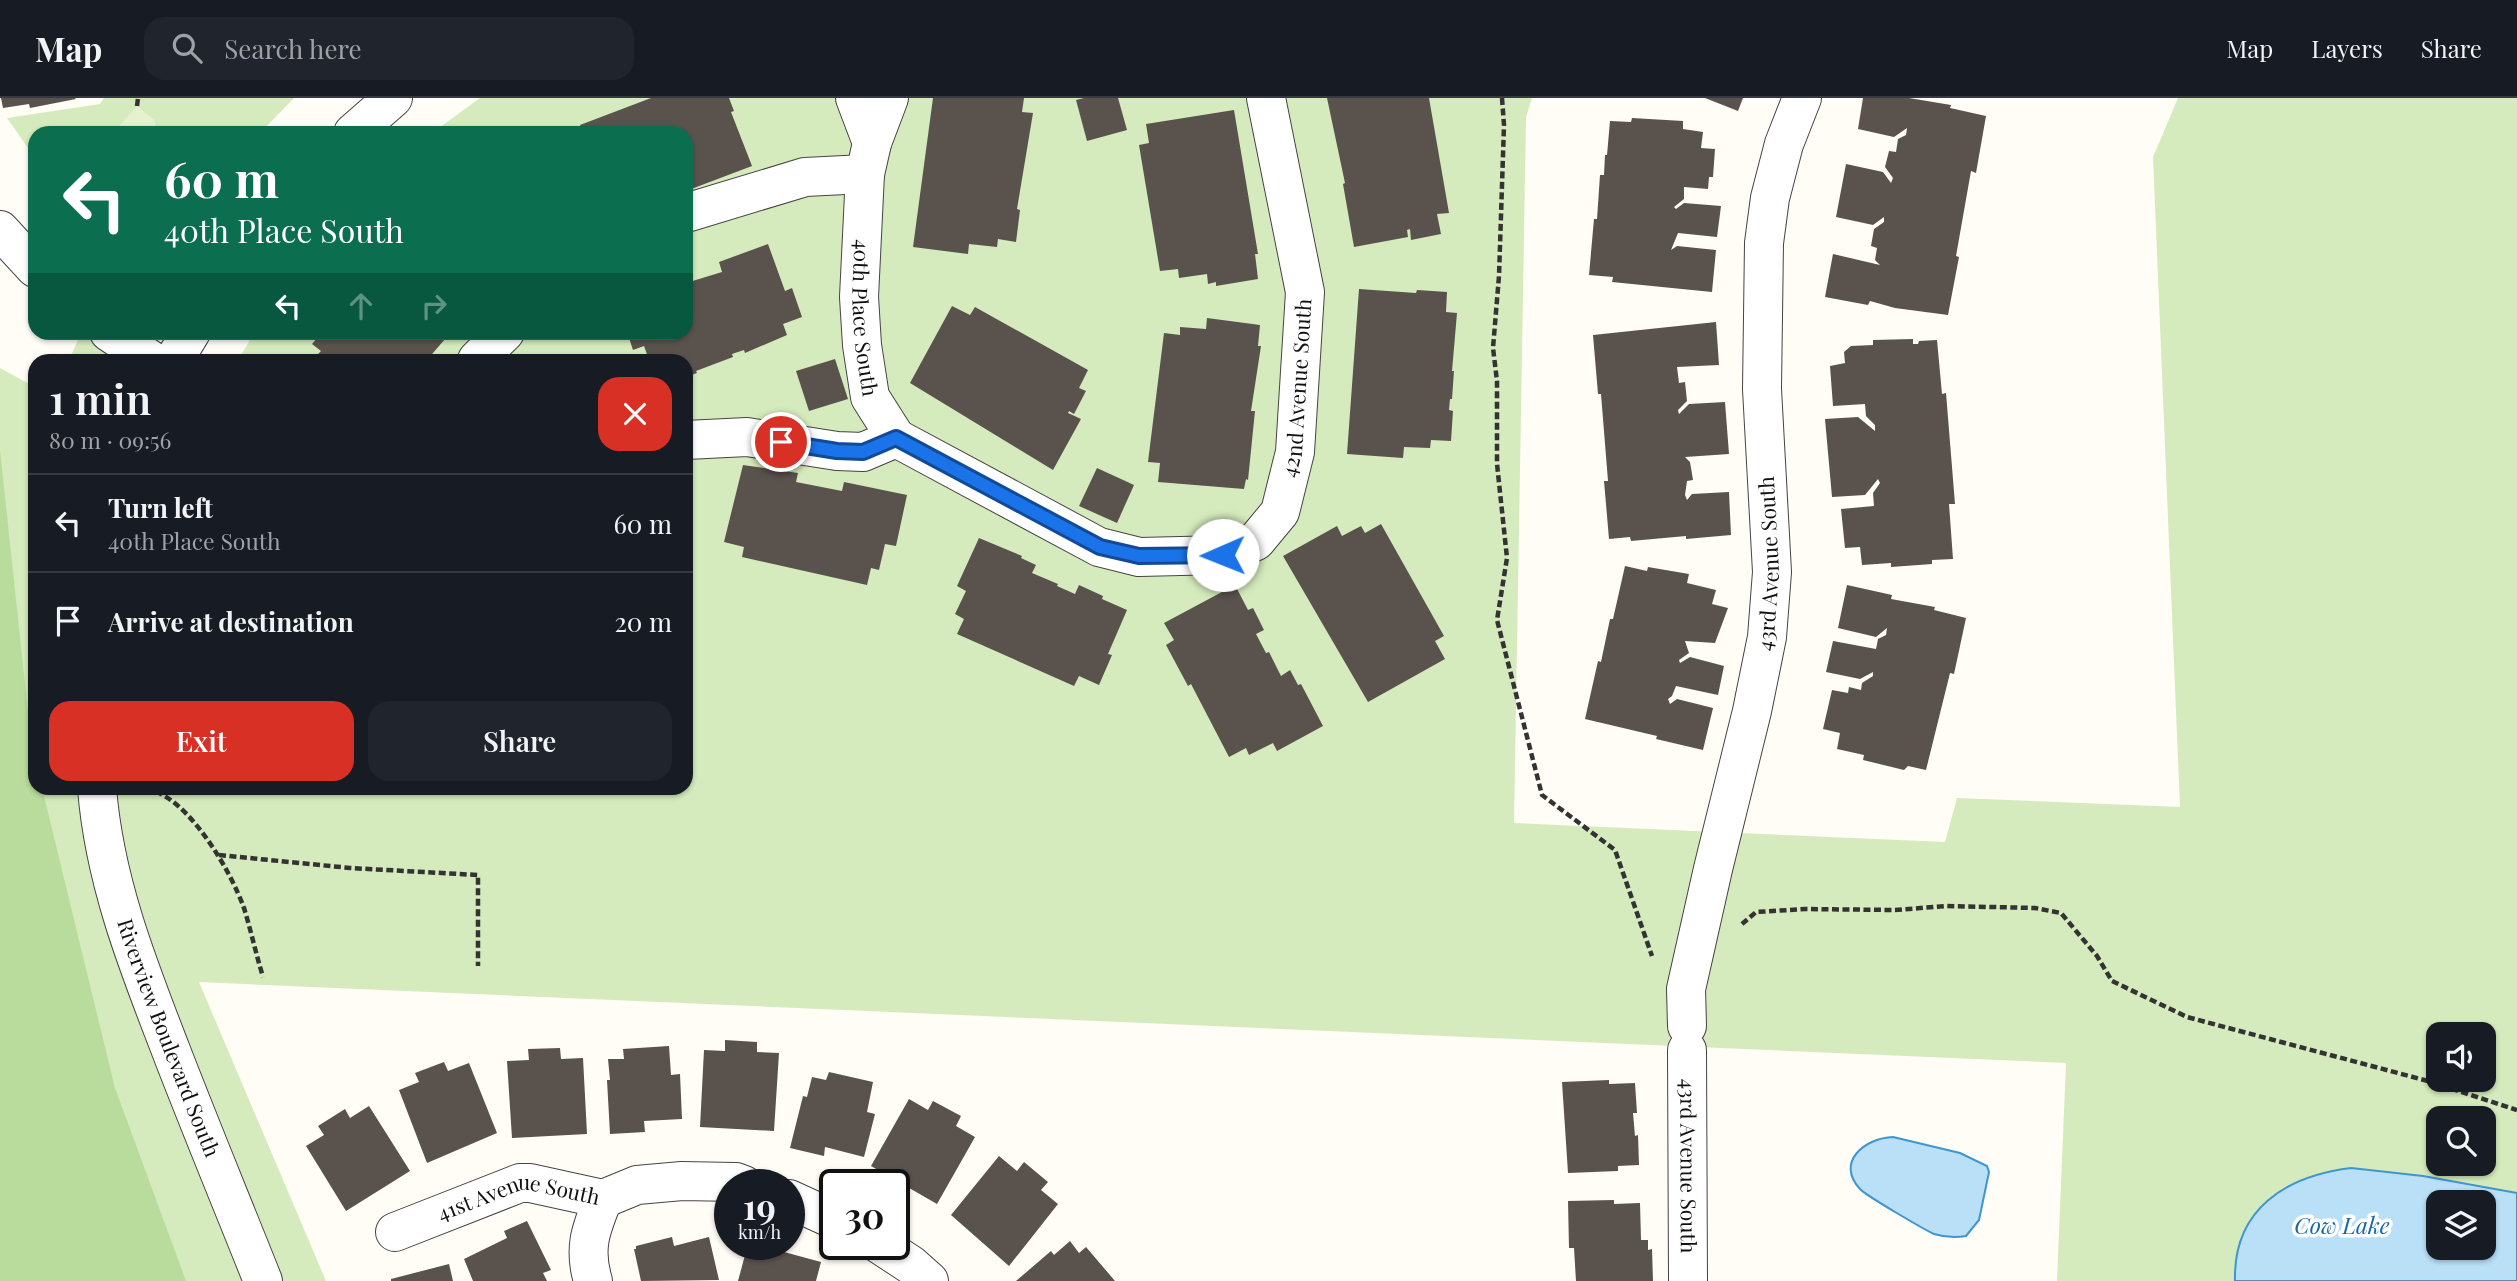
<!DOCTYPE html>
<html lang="en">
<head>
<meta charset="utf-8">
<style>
	:root { --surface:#171b24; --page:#20242c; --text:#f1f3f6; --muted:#9ea1a6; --line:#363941; --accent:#d93025 }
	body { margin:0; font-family:"Playfair Display",serif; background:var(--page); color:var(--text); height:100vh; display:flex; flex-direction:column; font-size:26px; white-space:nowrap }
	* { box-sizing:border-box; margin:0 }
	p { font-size:23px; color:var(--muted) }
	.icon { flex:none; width:38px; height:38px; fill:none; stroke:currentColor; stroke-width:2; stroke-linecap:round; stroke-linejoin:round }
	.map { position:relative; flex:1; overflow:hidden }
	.side { position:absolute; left:28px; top:256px; width:665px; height:441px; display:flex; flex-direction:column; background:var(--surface); border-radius:21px; box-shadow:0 2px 5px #0004 }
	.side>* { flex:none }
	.hud { position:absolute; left:28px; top:28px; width:665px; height:214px; border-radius:21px; box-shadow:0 2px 5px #0004; background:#0b6e4f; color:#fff; overflow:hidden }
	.buttons { position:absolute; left:2426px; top:924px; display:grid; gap:14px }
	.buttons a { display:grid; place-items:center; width:70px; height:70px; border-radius:14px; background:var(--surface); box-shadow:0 2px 5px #0004; font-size:35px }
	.speed { position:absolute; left:714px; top:1071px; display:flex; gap:14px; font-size:35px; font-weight:700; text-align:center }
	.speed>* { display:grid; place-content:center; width:91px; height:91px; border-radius:50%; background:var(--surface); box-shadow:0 2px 5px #0004; line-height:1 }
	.speed small { font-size:18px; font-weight:400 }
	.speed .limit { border:4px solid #111; border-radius:10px; background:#fff; color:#111 }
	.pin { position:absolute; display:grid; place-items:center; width:60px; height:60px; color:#fff; margin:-30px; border:4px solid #fff; border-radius:50%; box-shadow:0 2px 7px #0007 }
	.me { position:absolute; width:77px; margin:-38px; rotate:269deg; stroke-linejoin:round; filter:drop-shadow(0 0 5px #0008) }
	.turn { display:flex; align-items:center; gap:24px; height:147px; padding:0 21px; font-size:32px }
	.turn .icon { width:91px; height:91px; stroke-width:2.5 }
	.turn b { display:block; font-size:49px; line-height:60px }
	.lanes { display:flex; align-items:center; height:66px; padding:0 21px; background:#0003; justify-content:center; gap:35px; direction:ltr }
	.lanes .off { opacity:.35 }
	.round { display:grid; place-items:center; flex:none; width:74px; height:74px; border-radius:21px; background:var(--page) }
	.summary { display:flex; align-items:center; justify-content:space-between; height:119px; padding:0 21px }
	h1 { font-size:42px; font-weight:600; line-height:52px }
	.action { display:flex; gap:14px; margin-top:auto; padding:14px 21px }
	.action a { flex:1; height:80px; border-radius:21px; background:var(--accent); color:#fff; font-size:28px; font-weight:600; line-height:80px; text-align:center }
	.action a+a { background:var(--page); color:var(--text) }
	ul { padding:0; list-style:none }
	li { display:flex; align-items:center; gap:21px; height:98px; padding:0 21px; border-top:2px solid var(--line) }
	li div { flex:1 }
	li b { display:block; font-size:26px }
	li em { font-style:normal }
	header { display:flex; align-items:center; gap:42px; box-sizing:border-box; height:98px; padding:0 35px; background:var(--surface); border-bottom:2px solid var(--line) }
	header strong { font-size:33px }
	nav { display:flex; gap:38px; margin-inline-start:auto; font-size:24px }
	.search { width:490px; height:63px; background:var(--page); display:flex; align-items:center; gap:18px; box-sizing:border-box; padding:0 24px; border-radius:21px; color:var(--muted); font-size:26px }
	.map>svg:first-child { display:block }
</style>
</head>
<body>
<header>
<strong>Map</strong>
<div class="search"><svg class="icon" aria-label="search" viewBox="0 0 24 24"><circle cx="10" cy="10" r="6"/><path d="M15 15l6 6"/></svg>Search here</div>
<nav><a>Map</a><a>Layers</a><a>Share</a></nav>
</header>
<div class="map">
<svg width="2517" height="1183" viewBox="0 0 2517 1183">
	<rect width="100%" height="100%" fill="#fffdf5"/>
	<!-- green -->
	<g fill="#d5ebbd" fill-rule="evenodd">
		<polygon points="104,0 294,0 260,35 35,35 35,60 7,20 100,6"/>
		<path d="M480 0H1532L1526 19 1514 725 1945 744 1957 700 2180 709 2153 59 2178 0H2517V1183H2057L2066 965 199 884 326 1183H0V270L35 289V534L31 598 35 690H686V262H238L254 235 686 234V35H432ZM2438 936H2483V982H2438ZM2438 1020H2483V1066H2438ZM2438 1104H2483V1150H2438Z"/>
		<polygon points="81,235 121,235 108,262 69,262"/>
	</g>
	<!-- forest -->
	<polygon fill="#b9dc9c" points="0,352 31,642 35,660 35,690 42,690 115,990 186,1183 0,1183"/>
	<!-- pitch -->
	<polygon fill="#e6f2cf" points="137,8 154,22 159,35 113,35"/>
	<!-- water -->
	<g fill="#b9e0f7" stroke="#3f96cf" stroke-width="2" fill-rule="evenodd">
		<path d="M1893 1039 1960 1055 1987 1068 1989 1074 1979 1122 1966 1138C1955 1140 1944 1139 1934 1136 1925 1132 1865 1097 1860 1091 1835 1064 1865 1040 1893 1039Z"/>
		<path d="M2351 1070 2423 1078 2517 1095V1183H2235C2233 1111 2286 1078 2351 1070ZM2438 1104H2483V1150H2438Z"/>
	</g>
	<!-- building -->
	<g fill="#5a524d">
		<polygon points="1,0 75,0 76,1 30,10 29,6 3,10"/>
		<polygon points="651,0 729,0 734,13 731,14 752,68 686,93 686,35 583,35 580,27"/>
		<polygon points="933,0 1024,0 1022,14 1033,15 1017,111 1020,112 1016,144 998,141 997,149 969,146 968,156 913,149"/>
		<polygon points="1084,0 1118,0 1127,32 1087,43 1076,2"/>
		<polygon points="1327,0 1429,0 1449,115 1437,116 1441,136 1411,142 1410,131 1407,132 1408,139 1354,149 1343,86 1345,85"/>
		<polygon points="1705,0 1743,0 1738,13"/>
		<polygon points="1863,0 1909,0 1951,7 1950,10 1986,18 1976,75 1971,73 1956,158 1959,159 1948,217 1895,210 1870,203 1868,207 1825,199 1833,156 1880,167 1875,162 1877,150 1871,148 1874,131 1884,124 1884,119 1873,127 1836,119 1846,66 1883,74 1891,85 1893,80 1885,69 1889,53 1896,54 1898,41 1906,37 1907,30 1894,39 1858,31"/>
		<polygon points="1234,12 1258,156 1255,156 1258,181 1216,188 1216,184 1208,186 1207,176 1179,180 1178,171 1160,173 1139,47 1149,45 1146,26"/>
		<polygon points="1632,20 1683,23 1683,31 1703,34 1701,50 1715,51 1713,79 1709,79 1708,91 1684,89 1684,101 1674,109 1676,111 1684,105 1721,108 1717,139 1678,135 1671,152 1677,148 1716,152 1712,194 1612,184 1613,179 1589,177 1594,121 1597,121 1600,77 1604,77 1605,57 1607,57 1610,23 1631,24"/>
		<polygon points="768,146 785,193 792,190 802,219 783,226 787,237 745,255 744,252 732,256 733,259 696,273 697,275 686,279 686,262 649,262 644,248 633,252 627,234 686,234 686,185 722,174 719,164"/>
		<polygon points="1359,191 1416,195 1417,192 1447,194 1446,214 1457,215 1452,273 1454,273 1452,301 1450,301 1449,312 1453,313 1451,343 1431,342 1430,350 1404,349 1403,360 1347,356"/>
		<polygon points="952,208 970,217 975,209 1088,272 1079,290 1086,293 1074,316 1069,313 1068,315 1081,321 1053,372 910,285"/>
		<polygon points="1207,220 1260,227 1258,248 1261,248 1251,313 1255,313 1248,382 1246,381 1244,391 1158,384 1160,365 1148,364 1164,235 1180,237 1180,229 1206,231"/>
		<polygon points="1716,224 1719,267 1677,269 1679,285 1685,284 1687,303 1678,312 1679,316 1689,306 1725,304 1729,356 1685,359 1690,364 1693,382 1687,383 1685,397 1687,402 1692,396 1729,394 1731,437 1686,441 1686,438 1631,443 1630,439 1609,441 1604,383 1608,383 1601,296 1598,296 1593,237"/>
		<polygon points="322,234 451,234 427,262 312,262 321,253 312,246"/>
		<polygon points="1913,241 1913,246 1918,246 1919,243 1937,242 1942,296 1946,295 1955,406 1949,406 1953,461 1932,462 1932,466 1891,469 1891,465 1862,467 1860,449 1845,450 1841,411 1874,408 1873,395 1880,385 1878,381 1865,397 1832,399 1825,321 1858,319 1875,333 1875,327 1866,318 1865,306 1833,308 1830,268 1845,265 1844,254 1851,248 1873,247 1873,242"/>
		<polygon points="835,261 848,301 809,313 796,273"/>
		<polygon points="743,367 798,375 796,384 842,393 844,384 907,397 896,448 885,446 879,472 871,470 867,487 742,459 744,449 724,444"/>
		<polygon points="1097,370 1134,387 1117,425 1079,408"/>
		<polygon points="1381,426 1444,538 1435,543 1445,561 1368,604 1283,458 1337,428 1342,438 1361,428 1365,435"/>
		<polygon points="979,440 1022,458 1021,460 1036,467 1032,475 1058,486 1057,488 1075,496 1079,487 1103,498 1102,501 1127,512 1108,556 1112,557 1099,587 1079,578 1074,588 957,536 964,521 955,516 966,493 957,488"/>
		<polygon points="1625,468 1647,473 1648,469 1689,476 1687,485 1716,492 1712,506 1728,510 1715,545 1685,543 1689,555 1679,562 1680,565 1690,559 1724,568 1718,597 1676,588 1672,598 1668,601 1670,606 1677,601 1713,610 1703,652 1656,641 1657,638 1585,621 1598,563 1601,564 1610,521 1613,521"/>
		<polygon points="1235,487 1248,512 1253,510 1264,532 1256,536 1266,555 1269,554 1281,578 1290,572 1298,587 1301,586 1323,628 1277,653 1273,645 1249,657 1246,650 1229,659 1191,586 1188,588 1166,547 1174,542 1164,525"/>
		<polygon points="1847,487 1892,497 1891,501 1935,509 1934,512 1966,520 1954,576 1950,575 1926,672 1908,668 1904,672 1863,662 1864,657 1837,651 1840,635 1823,631 1832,592 1848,595 1849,589 1861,592 1862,585 1873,578 1873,574 1860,581 1826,574 1833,543 1876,551 1878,541 1886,537 1887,530 1876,539 1838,530"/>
		<polygon points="725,942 757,944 757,954 779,955 774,1033 700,1029 704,952 725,953"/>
		<polygon points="669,948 671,977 680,976 682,1021 644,1023 645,1034 610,1036 607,982 610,982 608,961 624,961 623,951"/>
		<polygon points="560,950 561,961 583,960 587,1036 512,1040 507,963 529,962 528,951"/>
		<polygon points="444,964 448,973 469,965 497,1035 427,1065 399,992 419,984 415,975"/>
		<polygon points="829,974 873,984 867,1014 875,1016 864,1059 825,1049 824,1058 790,1050 803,998 807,999 812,979 826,982"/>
		<polygon points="1609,982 1609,986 1635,985 1637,1015 1633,1015 1635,1038 1638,1037 1639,1067 1618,1068 1618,1073 1568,1075 1562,984"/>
		<polygon points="909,1001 928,1012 933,1003 961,1018 956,1028 975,1039 937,1106 871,1068"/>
		<polygon points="369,1008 410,1073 346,1113 306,1048 324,1037 318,1028 345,1011 350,1020"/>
		<polygon points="999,1058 1017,1073 1024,1064 1048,1084 1041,1092 1058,1106 1009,1168 951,1117"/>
		<polygon points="1614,1102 1614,1106 1640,1105 1641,1142 1648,1142 1648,1152 1652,1151 1653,1183 1576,1183 1574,1150 1569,1150 1568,1103"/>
		<polygon points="527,1123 551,1172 543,1175 547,1183 473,1183 464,1161 507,1140 504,1133"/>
		<polygon points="672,1139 674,1148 709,1139 719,1182 641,1183 634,1151 636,1151 636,1148"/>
		<polygon points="1070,1143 1079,1155 1086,1149 1115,1183 1016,1183 1051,1153 1054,1157"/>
		<polygon points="748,1146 755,1146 821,1164 816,1183 738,1183"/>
		<polygon points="449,1166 453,1183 391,1183 391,1181"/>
	</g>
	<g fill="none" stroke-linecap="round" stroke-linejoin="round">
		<!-- minor casing -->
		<g stroke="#444" stroke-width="40">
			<g id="minor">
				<polyline points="855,0 872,45"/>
				<path id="s1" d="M889 0 872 45 865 76 859 199 862 247 870 299 896 340"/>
				<polyline points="353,35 393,0"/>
				<polyline points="686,115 805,79 865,76"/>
				<polyline points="0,132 35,170"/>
				<polyline points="109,234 151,262"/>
				<polyline points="174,262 191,234"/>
				<polyline points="477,262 505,234"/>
				<path id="s2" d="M896 340 1099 449 1139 459 1223 457 1256 443 1280 414 1295 354 1305 194 1266 0"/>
				<polyline points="686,342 747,339 837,353 863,354 896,340"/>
				<path id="s3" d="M97 690C104 781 137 865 170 950 200 1028 232 1105 263 1183"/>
				<path id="s4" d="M1687 928 1686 891 1713 771 1752 613 1767 539 1772 474 1762 291 1764 145 1770 100 1784 46 1802 0"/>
				<path id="s5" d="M1687 952 1688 1183"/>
				<polyline points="603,1101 637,1087 682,1083 736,1084 744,1087"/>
				<polyline points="789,1101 835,1122"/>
				<path id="s6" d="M395 1134 520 1085H530L603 1101C591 1131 583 1150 593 1183"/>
				<polyline points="879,1146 911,1167 929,1183"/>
			</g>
		</g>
		<!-- path -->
		<g stroke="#333" stroke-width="4.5" stroke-dasharray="7 3.5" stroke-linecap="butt">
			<polyline points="1502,0 1504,27 1499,178 1493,250 1497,283 1497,366 1507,460 1497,522 1542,697 1615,752 1652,858"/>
			<polyline points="137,8 138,0"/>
			<path d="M135 693C142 693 150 691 157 694 194 710 231 774 244 810 251 833 256 856 263 879"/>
			<polyline points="219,757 350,770 478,777 478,868"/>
			<polyline points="1742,826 1756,814 1805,811 1895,812 1947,808 2035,810 2061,815 2097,858 2112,883 2187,919 2428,983 2517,1012"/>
		</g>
		<!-- minor -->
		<use href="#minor" stroke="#fff" stroke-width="38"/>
	</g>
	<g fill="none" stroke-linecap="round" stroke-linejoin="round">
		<!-- route casing -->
		<g stroke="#114b97" stroke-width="18">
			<polyline id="route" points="781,344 837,353 863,354 896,340 1100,449 1139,458 1223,457"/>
		</g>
		<!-- route -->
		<use href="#route" stroke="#1a73e8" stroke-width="12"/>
	</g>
	<g text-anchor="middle" stroke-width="7" stroke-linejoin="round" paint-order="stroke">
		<!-- street labels -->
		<g font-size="21" fill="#111" stroke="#fff">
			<text dy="7" stroke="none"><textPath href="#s1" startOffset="224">40th Place South</textPath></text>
			<text dy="7" stroke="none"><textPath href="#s2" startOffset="555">42nd Avenue South</textPath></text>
			<text dy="7" stroke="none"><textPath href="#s4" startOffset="472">43rd Avenue South</textPath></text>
			<text dy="7" stroke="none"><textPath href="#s3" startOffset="261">Riverview Boulevard South</textPath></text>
			<text dy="7" stroke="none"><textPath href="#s5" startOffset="116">43rd Avenue South</textPath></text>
			<text dy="7" stroke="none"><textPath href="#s6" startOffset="131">41st Avenue South</textPath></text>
		</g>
		<!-- water labels -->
		<g font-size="23" font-style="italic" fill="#1768a6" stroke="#fff">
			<text x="2342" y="1136">Cow Lake</text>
		</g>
	</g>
</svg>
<div class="buttons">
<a><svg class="icon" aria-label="sound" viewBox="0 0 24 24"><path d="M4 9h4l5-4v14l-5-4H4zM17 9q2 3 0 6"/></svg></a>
<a><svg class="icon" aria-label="search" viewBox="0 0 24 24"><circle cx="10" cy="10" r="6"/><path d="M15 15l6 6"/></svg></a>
<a><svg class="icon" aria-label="layers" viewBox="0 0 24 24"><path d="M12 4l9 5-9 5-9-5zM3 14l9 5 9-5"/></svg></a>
</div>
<div class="speed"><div>19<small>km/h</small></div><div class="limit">30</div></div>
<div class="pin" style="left:781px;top:344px;background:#d93025"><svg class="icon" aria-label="arrive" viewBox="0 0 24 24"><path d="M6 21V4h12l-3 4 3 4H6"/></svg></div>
<svg class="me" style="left:1223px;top:457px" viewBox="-20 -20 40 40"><circle r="19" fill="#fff"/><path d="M0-13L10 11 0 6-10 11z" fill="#1a73e8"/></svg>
<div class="hud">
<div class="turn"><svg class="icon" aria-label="left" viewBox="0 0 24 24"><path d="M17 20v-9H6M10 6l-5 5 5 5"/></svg><div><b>60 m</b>40th Place South</div></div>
<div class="lanes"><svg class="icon" aria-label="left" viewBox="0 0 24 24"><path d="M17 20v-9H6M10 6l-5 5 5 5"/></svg><svg class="icon off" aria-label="ahead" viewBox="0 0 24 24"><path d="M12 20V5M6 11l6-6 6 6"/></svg><svg class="icon off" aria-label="right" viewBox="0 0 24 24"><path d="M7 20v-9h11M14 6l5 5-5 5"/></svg></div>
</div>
<section class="side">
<div class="summary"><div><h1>1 min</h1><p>80 m · 09:56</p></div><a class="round" style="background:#d93025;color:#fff"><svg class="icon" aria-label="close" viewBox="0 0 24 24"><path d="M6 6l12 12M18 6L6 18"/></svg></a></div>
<ul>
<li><svg class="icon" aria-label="left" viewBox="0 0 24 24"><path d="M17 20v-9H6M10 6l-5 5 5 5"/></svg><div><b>Turn left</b><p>40th Place South</p></div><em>60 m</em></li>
<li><svg class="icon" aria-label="arrive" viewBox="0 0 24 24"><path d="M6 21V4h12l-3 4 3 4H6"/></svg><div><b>Arrive at destination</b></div><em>20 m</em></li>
</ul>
<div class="action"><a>Exit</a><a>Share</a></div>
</section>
</div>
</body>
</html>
